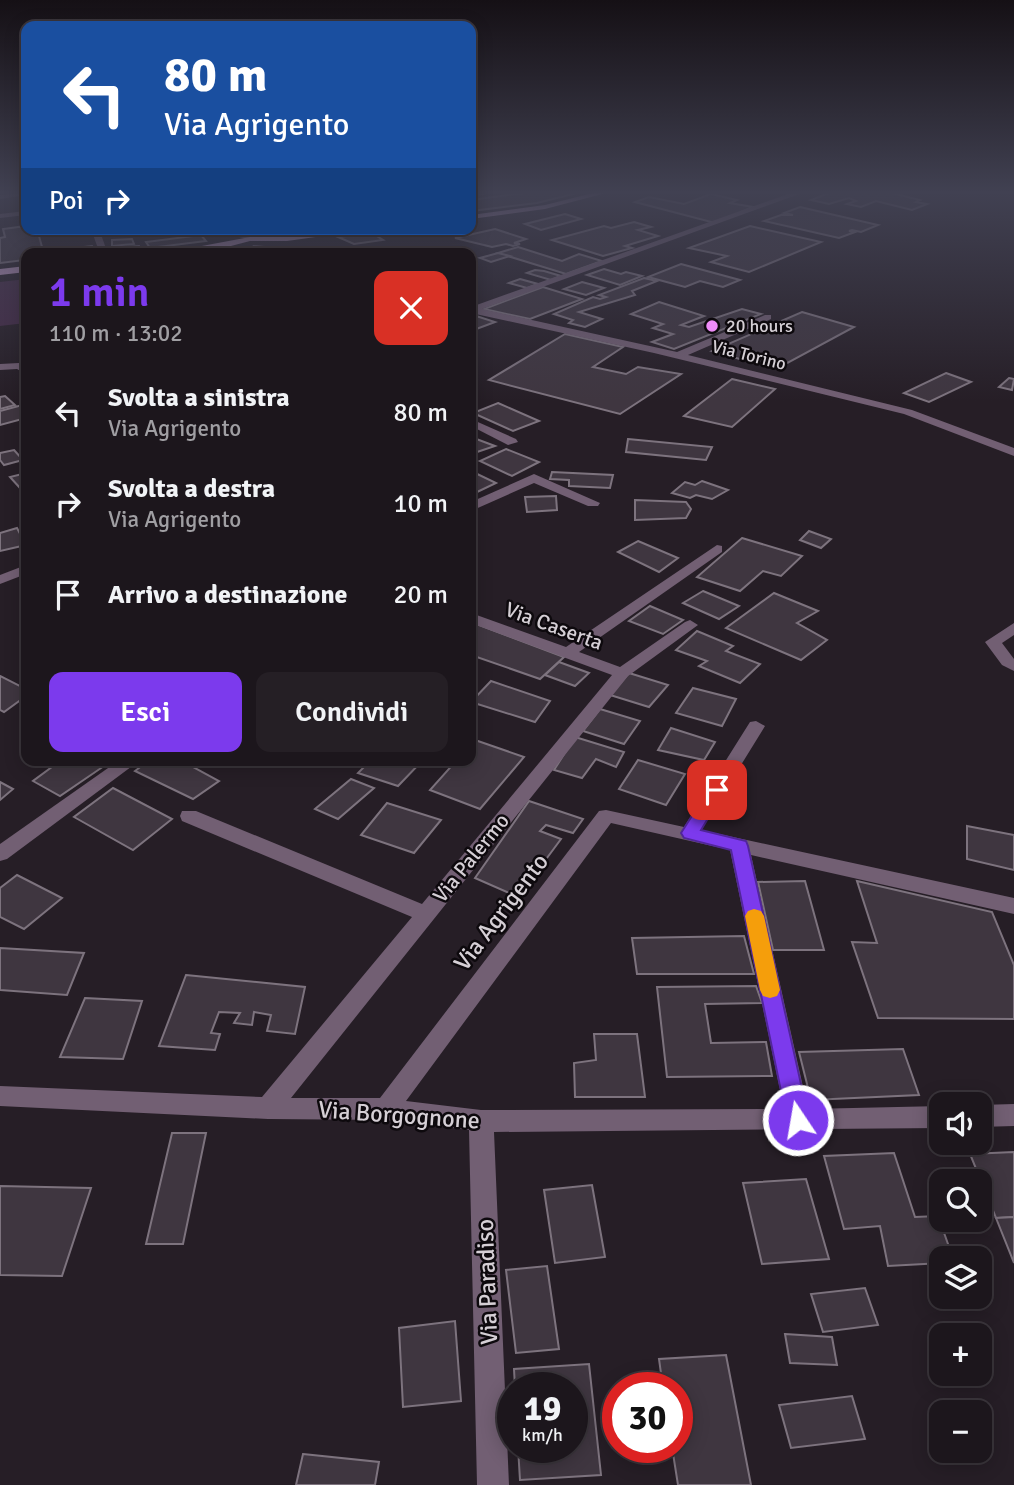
<!DOCTYPE html>
<html lang="it">
<head>
<meta charset="utf-8">
<style>
	:root { --surface:#1c161c; --page:#251f25; --text:#f1f3f6; --muted:#a09fa3; --line:#3a353b; --accent:#7c3aed }
	body { margin:0; font-family:Signika,sans-serif; background:var(--page); color:var(--text); height:100vh; display:flex; flex-direction:column; font-size:26px; white-space:nowrap }
	* { box-sizing:border-box; margin:0 }
	p { font-size:23px; color:var(--muted) }
	.icon { flex:none; width:38px; height:38px; fill:none; stroke:currentColor; stroke-width:2; stroke-linecap:round; stroke-linejoin:round }
	.map { position:relative; flex:1; overflow:hidden }
	.drawer { position:absolute; left:21px; top:248px; width:455px; height:518px; display:flex; flex-direction:column; background:var(--surface); border-radius:14px; box-shadow:0 4px 18px #0003,0 0 0 2px var(--line) }
	.drawer>* { flex:none }
	.top-card { position:absolute; left:21px; top:21px; width:455px; height:214px; border-radius:14px; box-shadow:0 4px 18px #0003,0 0 0 2px var(--line); background:#1a4fa0; color:#fff; overflow:hidden }
	.controls { position:absolute; left:929px; top:1092px; display:grid; gap:14px }
	.controls a { display:grid; place-items:center; width:63px; height:63px; border-radius:14px; background:var(--surface); box-shadow:0 4px 18px #0003,0 0 0 2px var(--line); font-size:35px }
	.speed { position:absolute; left:497px; top:1372px; display:flex; gap:14px; font-size:35px; font-weight:700; text-align:center }
	.speed>* { display:grid; place-content:center; width:91px; height:91px; border-radius:50%; background:var(--surface); box-shadow:0 4px 18px #0003,0 0 0 2px var(--line); line-height:1 }
	.speed small { font-size:18px; font-weight:400 }
	.speed .limit { border:10px solid #d22; background:#fff; color:#111 }
	.pin { position:absolute; display:grid; place-items:center; width:60px; height:60px; color:#fff; margin:-30px; border-radius:14px; box-shadow:0 4px 10px #0006 }
	.me { position:absolute; width:77px; margin:-38px; rotate:348deg; stroke-linejoin:round; filter:drop-shadow(0 0 5px #0008) }
	.turn { display:flex; align-items:center; gap:24px; height:147px; padding:0 28px; font-size:32px }
	.turn .icon { width:91px; height:91px; stroke-width:2.5 }
	.turn b { display:block; font-size:49px; line-height:60px }
	.then { display:flex; align-items:center; height:66px; padding:0 28px; background:#0003; gap:14px; font-size:26px }
	.round { display:grid; place-items:center; flex:none; width:74px; height:74px; border-radius:14px; background:var(--page) }
	.headline { display:flex; align-items:center; justify-content:space-between; height:119px; padding:0 28px }
	h1 { font-size:42px; font-weight:600; line-height:52px; color:var(--accent) }
	.action { display:flex; gap:14px; margin-top:auto; padding:14px 28px }
	.action a { flex:1; height:80px; border-radius:14px; background:var(--accent); color:#fff; font-size:28px; font-weight:600; line-height:80px; text-align:center }
	.action a+a { background:var(--page); color:var(--text) }
	ul { padding:0; list-style:none }
	li { display:flex; align-items:center; gap:21px; height:91px; padding:0 28px }
	li div { flex:1 }
	li b { display:block; font-size:26px }
	li em { font-style:normal }
	.map>svg:first-child { display:block }
</style>
</head>
<body>
<div class="map">
<svg width="1014" height="1485" viewBox="0 0 1014 1485">
	<rect width="100%" height="100%" fill="#261e26"/>
	<!-- green -->
	<polygon fill="#442a47" points="26,279 26,323 0,326 0,282"/>
	<!-- building -->
	<g fill="#3f3640" stroke="#7d737e" stroke-width="2">
		<polygon points="524,193 577,193 537,203 471,211 471,200"/>
		<polygon points="829,193 892,193 920,200 916,202 927,204 912,210 876,201 861,207 847,204 856,201 849,198 829,204 811,200"/>
		<polygon points="711,194 737,200 730,203 753,207 715,223 635,202 649,197 684,204"/>
		<polygon points="800,207 878,225 861,232 852,230 849,231 855,232 839,238 764,221 781,215 793,215 784,213"/>
		<polygon points="565,214 581,219 541,230 525,224"/>
		<polygon points="634,222 651,227 638,230 658,236 625,246 632,248 603,256 552,240 604,226 611,228"/>
		<polygon points="26,226 26,229 37,229 44,254 26,254 26,266 24,260 0,263 0,238 5,237 3,229"/>
		<polygon points="750,226 821,242 749,272 711,262 727,256 689,248"/>
		<polygon points="154,229 156,232 113,236 111,231"/>
		<polygon points="394,229 431,229 437,233 386,236 378,231"/>
		<polygon points="495,229 526,239 514,243 520,244 513,246 506,244 492,247 455,238"/>
		<polygon points="372,233 383,240 354,244 338,237"/>
		<polygon points="201,235 206,241 150,248 146,242"/>
		<polygon points="132,239 134,244 112,246 112,240"/>
		<polygon points="92,246 96,254 57,254 56,250"/>
		<polygon points="139,246 142,252 116,254 114,248"/>
		<polygon points="403,247 418,254 396,254 388,250"/>
		<polygon points="518,247 562,261 579,254 602,261 566,274 498,253"/>
		<polygon points="498,253 510,256 491,262 480,258"/>
		<polygon points="681,264 740,280 723,287 700,281 685,287 648,277"/>
		<polygon points="604,269 621,274 626,272 642,276 620,285 587,275"/>
		<polygon points="535,270 544,271 561,276 551,280 527,273"/>
		<polygon points="644,278 657,281 632,291 635,295 579,312 602,319 585,327 569,323 573,320 554,314 593,297 600,299 606,297 599,295"/>
		<polygon points="520,279 538,284 527,288 509,283"/>
		<polygon points="582,282 604,288 586,295 564,289"/>
		<polygon points="543,287 582,299 530,319 484,309"/>
		<polygon points="659,302 704,316 681,325 689,327 742,309 761,314 674,349 652,342 673,334 653,328 663,324 631,314"/>
		<polygon points="802,312 854,327 780,367 750,357 743,360 712,351"/>
		<polygon points="473,315 495,322 471,331"/>
		<polygon points="565,334 623,347 593,367 626,374 638,367 681,374 620,414 489,380"/>
		<polygon points="946,373 971,382 929,402 904,393"/>
		<polygon points="1009,378 1014,379 1012,390 999,387"/>
		<polygon points="732,379 775,389 732,427 684,416"/>
		<polygon points="5,396 15,405 0,409 0,397"/>
		<polygon points="498,403 539,421 513,431 473,413"/>
		<polygon points="26,404 26,418 0,425 0,411"/>
		<polygon points="471,437 495,446 471,454"/>
		<polygon points="628,439 712,447 706,460 626,452"/>
		<polygon points="506,449 539,462 512,476 480,461"/>
		<polygon points="14,450 23,460 4,465 0,460 0,453"/>
		<polygon points="471,471 496,483 475,493 471,490"/>
		<polygon points="552,472 613,475 610,488 569,486 569,480 550,479"/>
		<polygon points="26,473 26,486 20,488 10,477"/>
		<polygon points="702,481 728,490 712,499 696,495 690,498 672,493 685,482 695,485"/>
		<polygon points="556,496 557,510 527,512 525,497"/>
		<polygon points="635,500 686,502 691,509 686,518 635,520"/>
		<polygon points="17,528 26,545 0,551 0,533"/>
		<polygon points="809,531 831,539 821,548 800,540"/>
		<polygon points="742,538 802,556 781,576 763,571 740,591 697,577"/>
		<polygon points="638,541 678,558 659,572 618,552"/>
		<polygon points="703,591 739,606 719,619 683,603"/>
		<polygon points="774,593 818,611 797,623 827,640 801,660 726,628"/>
		<polygon points="650,606 683,620 663,634 629,621"/>
		<polygon points="471,622 564,657 540,679 471,655"/>
		<polygon points="697,631 733,646 726,651 760,664 740,683 699,666 707,661 676,650"/>
		<polygon points="559,662 589,673 575,686 545,675"/>
		<polygon points="629,673 668,685 649,707 610,695"/>
		<polygon points="0,676 26,689 26,696 4,712 0,710"/>
		<polygon points="491,681 550,701 535,722 471,702"/>
		<polygon points="693,688 736,699 722,726 676,713"/>
		<polygon points="600,709 640,721 624,744 583,731"/>
		<polygon points="671,728 715,742 704,760 658,750"/>
		<polygon points="575,737 624,752 616,767 596,759 582,778 554,770"/>
		<polygon points="475,740 524,757 480,809 430,790 456,761 471,761 471,745"/>
		<polygon points="638,760 685,774 666,805 619,789"/>
		<polygon points="60,761 101,761 107,764 60,796 33,781"/>
		<polygon points="148,761 182,761 219,781 193,799 135,771"/>
		<polygon points="370,761 422,761 398,786 358,773"/>
		<polygon points="351,779 374,788 338,819 315,809"/>
		<polygon points="0,782 13,789 0,800"/>
		<polygon points="113,788 172,819 133,850 74,817"/>
		<polygon points="529,801 583,819 573,833 546,825 540,831 561,839 518,897 475,878"/>
		<polygon points="387,803 441,820 414,853 361,835"/>
		<polygon points="967,826 1014,835 1014,870 967,859"/>
		<polygon points="17,875 62,898 24,929 0,917 0,888"/>
		<polygon points="805,881 824,950 773,950 758,882"/>
		<polygon points="857,881 992,912 1014,965 1014,1019 878,1018 852,942 877,943"/>
		<polygon points="744,936 754,974 637,974 632,938"/>
		<polygon points="0,948 84,953 67,995 0,990"/>
		<polygon points="186,975 305,987 295,1034 267,1031 271,1015 254,1012 252,1025 234,1023 240,1013 219,1012 211,1033 220,1034 215,1050 159,1046"/>
		<polygon points="756,986 762,1003 705,1004 711,1043 766,1042 772,1076 667,1077 657,987"/>
		<polygon points="85,998 142,1001 123,1059 60,1057"/>
		<polygon points="594,1034 637,1034 645,1097 575,1097 574,1063 596,1060"/>
		<polygon points="903,1049 919,1095 811,1100 799,1052"/>
		<polygon points="172,1133 206,1133 183,1244 146,1244"/>
		<polygon points="1014,1152 1014,1217 996,1218 970,1154"/>
		<polygon points="894,1153 915,1217 938,1216 953,1258 942,1258 942,1263 888,1266 880,1226 844,1229 824,1156"/>
		<polygon points="806,1179 829,1259 762,1264 743,1183"/>
		<polygon points="592,1185 605,1257 555,1263 544,1190"/>
		<polygon points="0,1186 91,1188 62,1276 0,1275"/>
		<polygon points="1014,1217 1014,1263 996,1218"/>
		<polygon points="547,1266 559,1349 516,1353 506,1270"/>
		<polygon points="865,1288 878,1325 823,1332 811,1294"/>
		<polygon points="455,1321 461,1401 403,1407 399,1328"/>
		<polygon points="785,1334 832,1337 837,1365 790,1363"/>
		<polygon points="726,1355 751,1485 678,1485 672,1447 677,1447 677,1388 663,1388 659,1359"/>
		<polygon points="589,1364 601,1475 520,1480 518,1447 572,1447 572,1388 515,1388 514,1369"/>
		<polygon points="852,1396 865,1439 791,1448 779,1405"/>
		<polygon points="303,1454 379,1462 375,1485 296,1485"/>
	</g>
	<g fill="none" stroke-linecap="round" stroke-linejoin="round">
		<!-- minor -->
		<g fill="#725f73" fill-rule="evenodd">
			<polygon points="26,193 26,195 0,199 0,195"/>
			<polygon points="471,193 493,193 471,197"/>
			<polygon points="791,193 802,193 482,309 677,352 765,315 771,315 771,319 688,355 912,410 1014,448 1014,456 904,414 654,353 471,313 471,307"/>
			<polygon points="26,211 26,215 0,218 0,214"/>
			<polygon points="63,229 90,229 44,236 40,234"/>
			<polygon points="91,229 99,229 108,254 100,254"/>
			<polygon points="200,229 219,229 263,239 259,241"/>
			<polygon points="253,245 286,248 290,251 286,254 250,250"/>
			<polygon points="0,364 19,363 26,366 26,374 17,369 0,370"/>
			<polygon points="471,419 516,439 518,442 508,445 471,426"/>
			<polygon points="534,474 600,503 598,506 588,506 534,483 471,511 471,502"/>
			<path d="M717 545 722 546V552L579 652 620 667 685 622 690 620 698 625 628 676 291 1098H380L599 811 606 810 684 827 750 722 756 721 765 726 701 830 1014 898V914L751 855 808 1109 942 1106V1128L494 1132 509 1485H477L469 1130 386 1120 268 1119 0 1106V1086L262 1097 412 917 182 821 180 816 182 811H196L422 904 612 675 471 623V613L566 647ZM611 823 730 850 784 1109 481 1110 406 1101Z"/>
			<polygon points="26,565 26,574 0,584 0,575"/>
			<polygon points="1014,623 1014,635 1002,643 1014,659 1014,671 1002,665 985,642"/>
			<polygon points="118,761 139,761 7,859 0,861 0,844"/>
			<polygon points="1014,1104 1014,1126 980,1127 980,1105"/>
		</g>
		<!-- major -->
		<g fill="#c49ec8" fill-rule="evenodd">
			<polygon points="593,193 606,193 545,209 471,219 471,215 545,205"/>
			<polygon points="347,229 373,229 287,241 250,241 208,252 159,254 250,237 287,237"/>
			<polygon points="26,266 26,272 0,275 0,269"/>
		</g>
	</g>
	<!-- sky -->
	<linearGradient id="sky" x2="0" y2="1"><stop stop-color="#151015"/><stop offset="0.48" stop-color="#414152"/><stop offset="1" stop-color="#414152" stop-opacity="0"/></linearGradient>
	<rect width="1014" height="401" fill="url(#sky)"/>
	<!-- route -->
	<polygon fill="#7c3aed" stroke="#51269a" stroke-width="2" points="717,785 725,790 701,830 746,841 748,846 809,1120 806,1127 798,1130 790,1127 787,1120 731,850 684,838 681,833 711,786"/>
	<!-- slow -->
	<polygon fill="#f59e0b" points="754,909 761,911 764,916 780,990 777,996 770,998 763,996 760,990 745,916 748,911"/>
	<!-- markers -->
	<circle fill="#ee8cf8" stroke="#0d090d" stroke-width="2.5" cx="712" cy="326" r="7"/>
	<g text-anchor="middle" stroke-width="5" stroke-linejoin="round" paint-order="stroke">
		<!-- far-poi labels -->
		<g font-size="18" fill="#d5cfd5" stroke="#0d090d" text-anchor="start">
			<text x="726" y="332">20 hours</text>
		</g>
		<!-- far-street labels -->
		<g font-size="18" fill="#d5cfd5" stroke="#0d090d">
			<text transform="translate(749 355) rotate(14)" y="6">Via Torino</text>
		</g>
		<!-- street labels -->
		<g font-size="21" fill="#d5cfd5" stroke="#0d090d">
			<text transform="translate(554 626) rotate(20)" y="7">Via Caserta</text>
			<text transform="translate(471 858) rotate(-51)" y="7">Via Palermo</text>
		</g>
		<!-- near-street labels -->
		<g font-size="24" fill="#d5cfd5" stroke="#0d090d">
			<text transform="translate(501 912) rotate(-53)" y="8">Via Agrigento</text>
			<text transform="translate(399 1115) rotate(4)" y="8">Via Borgognone</text>
			<text transform="translate(487 1282) rotate(-92)" y="8">Via Paradiso</text>
		</g>
	</g>
</svg>
<div class="controls">
<a><svg class="icon" aria-label="sound" viewBox="0 0 24 24"><path d="M4 9h4l5-4v14l-5-4H4zM17 9q2 3 0 6"/></svg></a>
<a><svg class="icon" aria-label="search" viewBox="0 0 24 24"><circle cx="10" cy="10" r="6"/><path d="M15 15l6 6"/></svg></a>
<a><svg class="icon" aria-label="layers" viewBox="0 0 24 24"><path d="M12 4l9 5-9 5-9-5zM3 14l9 5 9-5"/></svg></a>
<a>+</a>
<a>−</a>
</div>
<div class="speed"><div>19<small>km/h</small></div><div class="limit">30</div></div>
<div class="pin" style="left:717px;top:790px;background:#d93025"><svg class="icon" aria-label="arrive" viewBox="0 0 24 24"><path d="M6 21V4h12l-3 4 3 4H6"/></svg></div>
<svg class="me" style="left:798px;top:1120px" viewBox="-20 -20 40 40"><circle r="17" fill="#7c3aed" stroke="#fff" stroke-width="3"/><path d="M0-11L8 9 0 5-8 9z" fill="#fff"/></svg>
<div class="top-card">
<div class="turn"><svg class="icon" aria-label="left" viewBox="0 0 24 24"><path d="M17 20v-9H6M10 6l-5 5 5 5"/></svg><div><b>80 m</b>Via Agrigento</div></div>
<div class="then">Poi<svg class="icon" aria-label="right" viewBox="0 0 24 24"><path d="M7 20v-9h11M14 6l5 5-5 5"/></svg></div>
</div>
<section class="drawer">
<div class="headline"><div><h1>1 min</h1><p>110 m · 13:02</p></div><a class="round" style="background:#d93025;color:#fff"><svg class="icon" aria-label="close" viewBox="0 0 24 24"><path d="M6 6l12 12M18 6L6 18"/></svg></a></div>
<ul>
<li><svg class="icon" aria-label="left" viewBox="0 0 24 24"><path d="M17 20v-9H6M10 6l-5 5 5 5"/></svg><div><b>Svolta a sinistra</b><p>Via Agrigento</p></div><em>80 m</em></li>
<li><svg class="icon" aria-label="right" viewBox="0 0 24 24"><path d="M7 20v-9h11M14 6l5 5-5 5"/></svg><div><b>Svolta a destra</b><p>Via Agrigento</p></div><em>10 m</em></li>
<li><svg class="icon" aria-label="arrive" viewBox="0 0 24 24"><path d="M6 21V4h12l-3 4 3 4H6"/></svg><div><b>Arrivo a destinazione</b></div><em>20 m</em></li>
</ul>
<div class="action"><a>Esci</a><a>Condividi</a></div>
</section>
</div>
</body>
</html>
